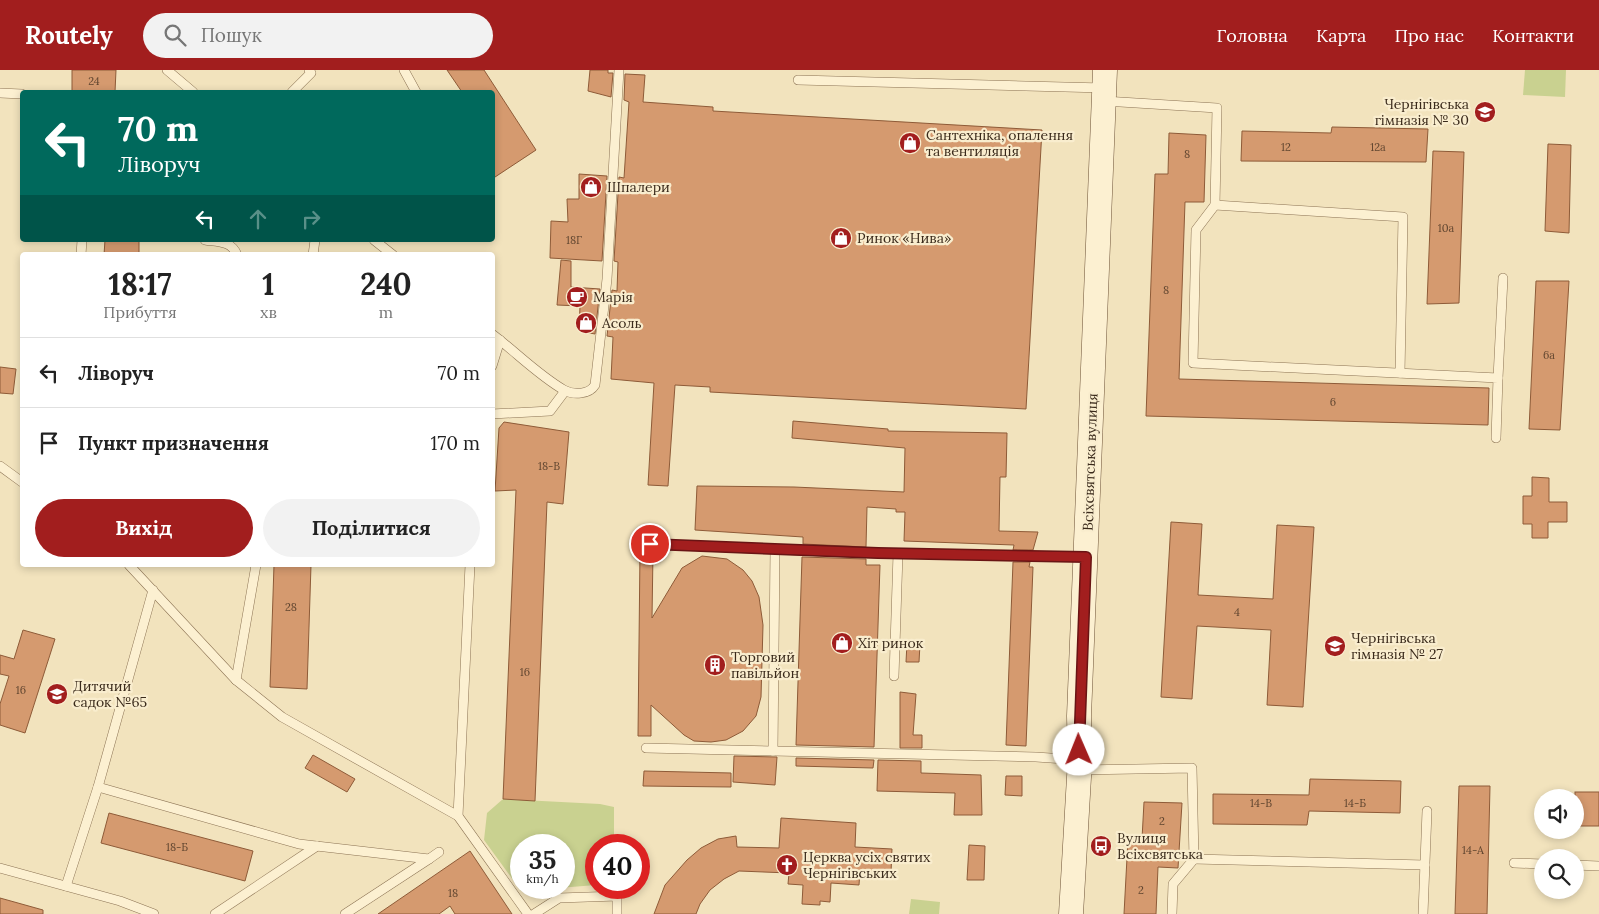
<!DOCTYPE html>
<html lang="uk">
<head>
<meta charset="utf-8">
<style>
	:root { --surface:#fff; --page:#f2f2f2; --text:#222; --muted:#767676; --line:#e0e0e0; --accent:#a21e1e }
	body { margin:0; font-family:Lora,serif; background:var(--page); color:var(--text); height:100vh; display:flex; flex-direction:column; font-size:19px; white-space:nowrap }
	* { box-sizing:border-box; margin:0 }
	p { font-size:16px; color:var(--muted) }
	.icon { flex:none; width:28px; height:28px; fill:none; stroke:currentColor; stroke-width:2; stroke-linecap:round; stroke-linejoin:round }
	.map { position:relative; flex:1; overflow:hidden }
	.side { position:absolute; left:20px; top:182px; width:475px; height:315px; display:flex; flex-direction:column; background:var(--surface); border-radius:5px; box-shadow:0 2px 8px #0003 }
	.side>* { flex:none }
	.banner { position:absolute; left:20px; top:20px; width:475px; height:152px; border-radius:5px; box-shadow:0 2px 8px #0003; background:#00695c; color:#fff; overflow:hidden }
	.fabs { position:absolute; left:1534px; top:719px; display:grid; gap:10px }
	.fabs a { display:grid; place-items:center; width:50px; height:50px; border-radius:50%; background:var(--surface); box-shadow:0 2px 8px #0003; font-size:25px }
	.speed { position:absolute; left:510px; top:764px; display:flex; gap:10px; font-size:25px; font-weight:700; text-align:center }
	.speed>* { display:grid; place-content:center; width:65px; height:65px; border-radius:50%; background:var(--surface); box-shadow:0 2px 8px #0003; line-height:1 }
	.speed small { font-size:12px; font-weight:400 }
	.speed .limit { border:8px solid #d22; background:#fff; color:#111 }
	.pin { position:absolute; display:grid; place-items:center; width:42px; height:42px; color:#fff; margin:-21px; border:2px solid #fff; border-radius:50%; box-shadow:0 1px 5px #0007 }
	.me { position:absolute; width:55px; margin:-28px; rotate:359deg; stroke-linejoin:round; filter:drop-shadow(0 0 4px #0008) }
	.turn { display:flex; align-items:center; gap:18px; height:105px; padding:0 15px; font-size:22px }
	.turn .icon { width:65px; height:65px; stroke-width:2.5 }
	.turn b { display:block; font-size:35px; line-height:42px }
	.lanes { display:flex; align-items:center; height:48px; padding:0 15px; background:#0003; justify-content:center; gap:25px; direction:ltr }
	.lanes .off { opacity:.35 }
	.eta { display:flex; justify-content:space-evenly; align-items:center; height:85px; text-align:center }
	.eta b { font-size:30px; font-weight:700; line-height:35px }
	.action { display:flex; gap:10px; margin-top:auto; padding:10px 15px }
	.action a { flex:1; height:58px; border-radius:30px; background:var(--accent); color:#fff; font-size:20px; font-weight:700; line-height:58px; text-align:center }
	.action a+a { background:var(--page); color:var(--text) }
	ul { padding:0; list-style:none }
	li { display:flex; align-items:center; gap:15px; height:70px; padding:0 15px; border-top:1px solid var(--line) }
	li div { flex:1 }
	li b { display:block; font-size:19px }
	li em { font-style:normal }
	header { display:flex; align-items:center; gap:30px; box-sizing:border-box; height:70px; padding:0 25px; background:var(--accent); color:#fff }
	header strong { font-size:24px }
	nav { display:flex; gap:28px; margin-inline-start:auto; font-size:18px }
	.search { width:350px; height:45px; background:var(--page); display:flex; align-items:center; gap:12px; box-sizing:border-box; padding:0 18px; border-radius:28px; color:var(--muted); font-size:19px }
	.map>svg:first-child { display:block }
</style>
</head>
<body>
<header>
<strong>Routely</strong>
<div class="search"><svg class="icon" aria-label="search" viewBox="0 0 24 24"><circle cx="10" cy="10" r="6"/><path d="M15 15l6 6"/></svg>Пошук</div>
<nav><a>Головна</a><a>Карта</a><a>Про нас</a><a>Контакти</a></nav>
</header>
<div class="map">
<svg width="1599" height="844" viewBox="0 0 1599 844">
	<rect width="100%" height="100%" fill="#f2e3bd"/>
	<!-- green -->
	<g fill="#c9d190" fill-rule="evenodd">
		<polygon points="1525,0 1566,0 1565,27 1523,25"/>
		<path d="M503 729 600 734 614 737V775H596V815L521 821 484 770 487 743ZM521 775H564V818H521Z"/>
		<polygon points="911,829 940,832 939,844 909,844"/>
	</g>
	<!-- building -->
	<g fill="#d59a6f" stroke="#8e5b38">
		<polygon points="72,0 116,0 115,22 72,22"/>
		<polygon points="447,0 484,0 536,80 492,109 492,22 462,22"/>
		<polygon points="590,0 608,0 608,3 613,3 611,27 588,21"/>
		<polygon points="625,4 645,5 643,32 713,37 713,41 1042,60 1026,339 710,322 710,317 675,315 668,416 648,415 654,313 611,309 613,267 607,266 612,220 617,221 618,192 614,191 619,107 624,108 629,32 624,30"/>
		<polygon points="1332,57 1428,59 1426,92 1241,91 1242,61 1331,63"/>
		<polygon points="1169,63 1206,65 1204,132 1185,132 1179,309 1489,318 1488,355 1146,346 1155,104 1168,104"/>
		<polygon points="1548,74 1571,75 1569,163 1545,161"/>
		<polygon points="1433,81 1464,82 1459,233 1427,234"/>
		<polygon points="579,104 607,106 602,191 550,188 551,151 568,152 567,129 579,129"/>
		<polygon points="105,170 139,170 139,185 104,185"/>
		<polygon points="561,190 571,191 571,217 600,219 595,264 579,261 580,236 557,235"/>
		<polygon points="1536,211 1569,211 1560,360 1529,359"/>
		<polygon points="0,297 16,299 13,324 0,323"/>
		<polygon points="793,351 888,359 888,361 1007,363 1006,407 1000,407 999,461 1038,462 1033,480 1013,480 1014,475 904,471 905,442 896,442 896,439 867,437 866,477 803,474 803,467 695,460 697,416 794,417 904,422 905,378 792,368"/>
		<polygon points="504,352 569,362 563,434 547,432 535,731 503,729 516,420 495,421 499,358"/>
		<polygon points="1532,407 1549,408 1549,432 1567,432 1567,452 1548,452 1548,468 1532,468 1532,454 1523,454 1523,426 1532,426"/>
		<polygon points="1171,452 1202,454 1198,525 1273,529 1277,455 1314,457 1303,637 1267,635 1271,560 1197,556 1192,629 1161,627"/>
		<polygon points="640,481 653,482 652,548 682,498 702,486 727,489 743,500 752,511 759,527 763,555 761,627 756,646 743,661 726,670 711,672 694,671 684,665 651,635 651,666 638,666"/>
		<polygon points="802,487 866,489 866,495 880,495 874,677 796,675"/>
		<polygon points="1013,492 1030,492 1029,497 1033,497 1026,676 1006,675"/>
		<polygon points="274,495 311,495 307,619 270,617"/>
		<polygon points="23,560 55,569 25,663 0,655 0,634 9,606 0,604 0,585 14,589"/>
		<polygon points="907,573 920,574 919,592 906,592"/>
		<polygon points="900,622 916,624 913,665 922,665 922,678 900,678"/>
		<polygon points="313,685 355,709 347,722 305,698"/>
		<polygon points="734,686 777,687 775,715 733,712"/>
		<polygon points="796,688 874,690 873,698 796,696"/>
		<polygon points="878,690 921,691 921,703 981,705 982,745 954,745 955,723 877,721"/>
		<polygon points="644,701 731,703 731,717 643,716"/>
		<polygon points="1006,706 1022,706 1022,726 1005,725"/>
		<polygon points="1310,709 1401,711 1400,743 1309,741 1307,755 1213,754 1213,724 1309,725"/>
		<polygon points="1459,716 1490,716 1487,844 1455,844"/>
		<rect x="1575" y="722" width="24" height="34"/>
		<polygon points="1144,732 1182,733 1178,798 1158,797 1156,844 1124,844 1128,769 1142,769"/>
		<polygon points="109,743 253,781 245,811 101,773"/>
		<polygon points="781,748 856,753 855,777 892,779 891,803 860,801 859,815 831,813 830,832 820,831 820,835 802,834 803,815 788,814 789,803 739,801 724,809 710,820 700,834 696,844 654,844 665,815 687,790 701,778 718,769 736,766 737,777 779,778"/>
		<polygon points="969,775 985,776 984,810 967,810"/>
		<polygon points="470,781 512,844 455,844 450,836 439,844 378,844"/>
		<polygon points="0,828 43,840 43,844 0,844"/>
	</g>
	<g fill="none" stroke-linecap="round" stroke-linejoin="round">
		<!-- lane casing -->
		<g stroke="#8c7354" stroke-width="10">
			<g id="lane">
				<polyline points="167,0 193,22"/>
				<polyline points="404,0 416,22"/>
				<polyline points="798,10 1104,18"/>
				<polyline points="292,22 311,3 309,0"/>
				<polyline points="0,23 22,24"/>
				<polyline points="1104,31 1217,38 1215,135 1196,160 1193,293 1498,308 1496,368"/>
				<polyline points="1215,135 1403,147 1400,303"/>
				<path d="M205 170C218 172 232 171 237 185"/>
				<polyline points="374,170 393,185"/>
				<polyline points="81,185 82,170"/>
				<polyline points="313,185 315,170"/>
				<path d="M492 264C516 282 538 305 564 320 573 325 589 325 595 315L607 209 619 0"/>
				<polyline points="492,296 500,270"/>
				<polyline points="1498,308 1503,208"/>
				<polyline points="492,344 550,341 565,321"/>
				<polyline points="0,396 22,412"/>
				<polyline points="650,474 858,483 1083,487"/>
				<polyline points="129,495 236,610 282,647 458,746"/>
				<polyline points="470,495 458,746 528,844"/>
				<polyline points="894,606 898,484"/>
				<polyline points="236,610 256,495"/>
				<polyline points="646,678 1036,687 1079,690"/>
				<polyline points="773,681 775,479"/>
				<polyline points="1080,700 1192,698 1194,789 1173,814 1172,844"/>
				<polyline points="98,717 299,774 429,789 439,782"/>
				<polyline points="1194,789 1425,795"/>
				<polyline points="1514,793 1542,794"/>
				<polyline points="1575,795 1599,796"/>
				<polyline points="0,798 120,831 154,844"/>
				<polyline points="66,816 98,717 153,520"/>
				<polyline points="215,844 317,776"/>
				<polyline points="345,844 429,789"/>
				<polyline points="534,844 559,828 617,826 617,844"/>
				<polyline points="1423,844 1427,741"/>
			</g>
		</g>
		<!-- secondary casing -->
		<g stroke="#6e5338" stroke-width="25">
			<polyline id="secondary" points="1071,844 1080,690 1079,646 1105,0"/>
		</g>
		<!-- lane -->
		<use href="#lane" stroke="#fcf0d1" stroke-width="9"/>
		<!-- secondary -->
		<use href="#secondary" stroke="#fcf0d1" stroke-width="24"/>
	</g>
	<g fill="none" stroke-linecap="round" stroke-linejoin="round">
		<!-- route casing -->
		<g stroke="#691414" stroke-width="12">
			<polyline id="route" points="650,474 878,483 1086,487 1079,680"/>
		</g>
		<!-- route -->
		<use href="#route" stroke="#a21e1e" stroke-width="9"/>
	</g>
	<!-- icons -->
	<defs>
		<g id="school-disc" transform="scale(1.125)"><circle r="9.5" fill="#a21e1e" stroke="#f9edce"/><path d="M0-5L7-2L0 1L-7-2ZM-4 1L0 2.5L4 1V4Q0 6-4 4Z" fill="#fff"/></g>
		<g id="shop-disc" transform="scale(1.125)"><circle r="9.5" fill="#a21e1e" stroke="#f9edce"/><path d="M-5-2.5h2.3a2.7 3.5 0 0 1 5.4 0H5L5.5 6h-11ZM-1.5-2.5h3a1.5 2.3 0 0 0-3 0Z" fill="#fff"/></g>
		<g id="cafe-disc" transform="scale(1.125)"><circle r="9.5" fill="#a21e1e" stroke="#f9edce"/><path d="M-5.5-4.5H6V0H3Q3 3.5 0 3.5H-2.5Q-5.5 3.5-5.5 0ZM3-3.2v2h1.7v-2ZM-6 4.5H4V6H-6Z" fill="#fff"/></g>
		<g id="building-disc" transform="scale(1.125)"><circle r="9.5" fill="#a21e1e" stroke="#f9edce"/><path d="M-4-6H4V6H1V3H-1V6H-4ZM-2.5-4.3h1.7v1.8h-1.7ZM.8-4.3h1.7v1.8H.8ZM-2.5-1h1.7V.8h-1.7ZM.8-1h1.7V.8H.8Z" fill="#fff"/></g>
		<g id="bus-disc" transform="scale(1.125)"><circle r="9.5" fill="#a21e1e" stroke="#f9edce"/><path d="M-5-6H5V4H4V6H2V4H-2V6H-4V4H-5ZM-3.5-4V0h7V-4ZM-3.5 1.2v1.5H-2V1.2ZM2 1.2v1.5H3.5V1.2Z" fill="#fff"/></g>
		<g id="church-disc" transform="scale(1.125)"><circle r="9.5" fill="#a21e1e" stroke="#f9edce"/><path d="M-1.2-6h2.4v3.5h3.3v2.4h-3.3V6h-2.4V-.1h-3.3v-2.4h3.3Z" fill="#fff"/></g>
	</defs>
	<g fill-rule="evenodd">
		<use href="#school-disc" x="1485" y="42"/>
		<use href="#shop-disc" x="910" y="73"/>
		<use href="#shop-disc" x="591" y="117"/>
		<use href="#shop-disc" x="841" y="168"/>
		<use href="#cafe-disc" x="577" y="227"/>
		<use href="#shop-disc" x="586" y="253"/>
		<use href="#shop-disc" x="842" y="573"/>
		<use href="#school-disc" x="1335" y="576"/>
		<use href="#building-disc" x="715" y="595"/>
		<use href="#school-disc" x="57" y="624"/>
		<use href="#bus-disc" x="1101" y="776"/>
		<use href="#church-disc" x="787" y="795"/>
	</g>
	<g text-anchor="middle" stroke-width="4.5" stroke-linejoin="round" paint-order="stroke">
		<!-- number labels -->
		<g font-size="11" fill="#614630">
			<text x="94" y="15">24</text>
			<text x="1286" y="81">12</text>
			<text x="1378" y="81">12а</text>
			<text x="1187" y="88">8</text>
			<text x="1446" y="162">10а</text>
			<text x="574" y="174">18Г</text>
			<text x="1166" y="224">8</text>
			<text x="1549" y="289">6а</text>
			<text x="1333" y="336">6</text>
			<text x="549" y="400">18-В</text>
			<text x="291" y="541">28</text>
			<text x="1237" y="546">4</text>
			<text x="525" y="606">16</text>
			<text x="21" y="624">16</text>
			<text x="1261" y="737">14-В</text>
			<text x="1355" y="737">14-Б</text>
			<text x="1162" y="755">2</text>
			<text x="177" y="781">18-Б</text>
			<text x="1473" y="784">14-А</text>
			<text x="1141" y="824">2</text>
			<text x="453" y="827">18</text>
		</g>
		<!-- poi labels -->
		<g font-size="14" fill="#3a2a1b" stroke="#f9edce" text-anchor="start">
			<text x="1469" y="39" text-anchor="end">Чернігівська<tspan x="1469" dy="16">гімназія № 30</tspan></text>
			<text x="926" y="70">Сантехніка, опалення<tspan x="926" dy="16">та вентиляція</tspan></text>
			<text x="607" y="122">Шпалери</text>
			<text x="857" y="173">Ринок «Нива»</text>
			<text x="593" y="232">Марія</text>
			<text x="602" y="258">Асоль</text>
			<text x="1351" y="573">Чернігівська<tspan x="1351" dy="16">гімназія № 27</tspan></text>
			<text x="858" y="578">Хіт ринок</text>
			<text x="731" y="592">Торговий<tspan x="731" dy="16">павільйон</tspan></text>
			<text x="73" y="621">Дитячий<tspan x="73" dy="16">садок №65</tspan></text>
			<text x="1117" y="773">Вулиця<tspan x="1117" dy="16">Всіхсвятська</tspan></text>
			<text x="803" y="792">Церква усіх святих<tspan x="803" dy="16">Чернігівських</tspan></text>
		</g>
		<!-- street labels -->
		<g font-size="14" fill="#3a2a1b" stroke="#f9edce">
			<text transform="translate(1090 392) rotate(-88)" y="5">Всіхсвятська вулиця</text>
		</g>
	</g>
</svg>
<div class="fabs">
<a><svg class="icon" aria-label="sound" viewBox="0 0 24 24"><path d="M4 9h4l5-4v14l-5-4H4zM17 9q2 3 0 6"/></svg></a>
<a><svg class="icon" aria-label="search" viewBox="0 0 24 24"><circle cx="10" cy="10" r="6"/><path d="M15 15l6 6"/></svg></a>
</div>
<div class="speed"><div>35<small>km/h</small></div><div class="limit">40</div></div>
<div class="pin" style="left:650px;top:474px;background:#d93025"><svg class="icon" aria-label="arrive" viewBox="0 0 24 24"><path d="M6 21V4h12l-3 4 3 4H6"/></svg></div>
<svg class="me" style="left:1079px;top:680px" viewBox="-20 -20 40 40"><circle r="19" fill="#fff"/><path d="M0-13L10 11 0 6-10 11z" fill="#a21e1e"/></svg>
<div class="banner">
<div class="turn"><svg class="icon" aria-label="left" viewBox="0 0 24 24"><path d="M17 20v-9H6M10 6l-5 5 5 5"/></svg><div><b>70 m</b>Ліворуч</div></div>
<div class="lanes"><svg class="icon" aria-label="left" viewBox="0 0 24 24"><path d="M17 20v-9H6M10 6l-5 5 5 5"/></svg><svg class="icon off" aria-label="ahead" viewBox="0 0 24 24"><path d="M12 20V5M6 11l6-6 6 6"/></svg><svg class="icon off" aria-label="right" viewBox="0 0 24 24"><path d="M7 20v-9h11M14 6l5 5-5 5"/></svg></div>
</div>
<section class="side">
<div class="eta">
<div><b>18:17</b><p>Прибуття</p></div>
<div><b>1</b><p>хв</p></div>
<div><b>240</b><p>m</p></div>
</div>
<ul>
<li><svg class="icon" aria-label="left" viewBox="0 0 24 24"><path d="M17 20v-9H6M10 6l-5 5 5 5"/></svg><div><b>Ліворуч</b></div><em>70 m</em></li>
<li><svg class="icon" aria-label="arrive" viewBox="0 0 24 24"><path d="M6 21V4h12l-3 4 3 4H6"/></svg><div><b>Пункт призначення</b></div><em>170 m</em></li>
</ul>
<div class="action"><a>Вихід</a><a>Поділитися</a></div>
</section>
</div>
</body>
</html>
